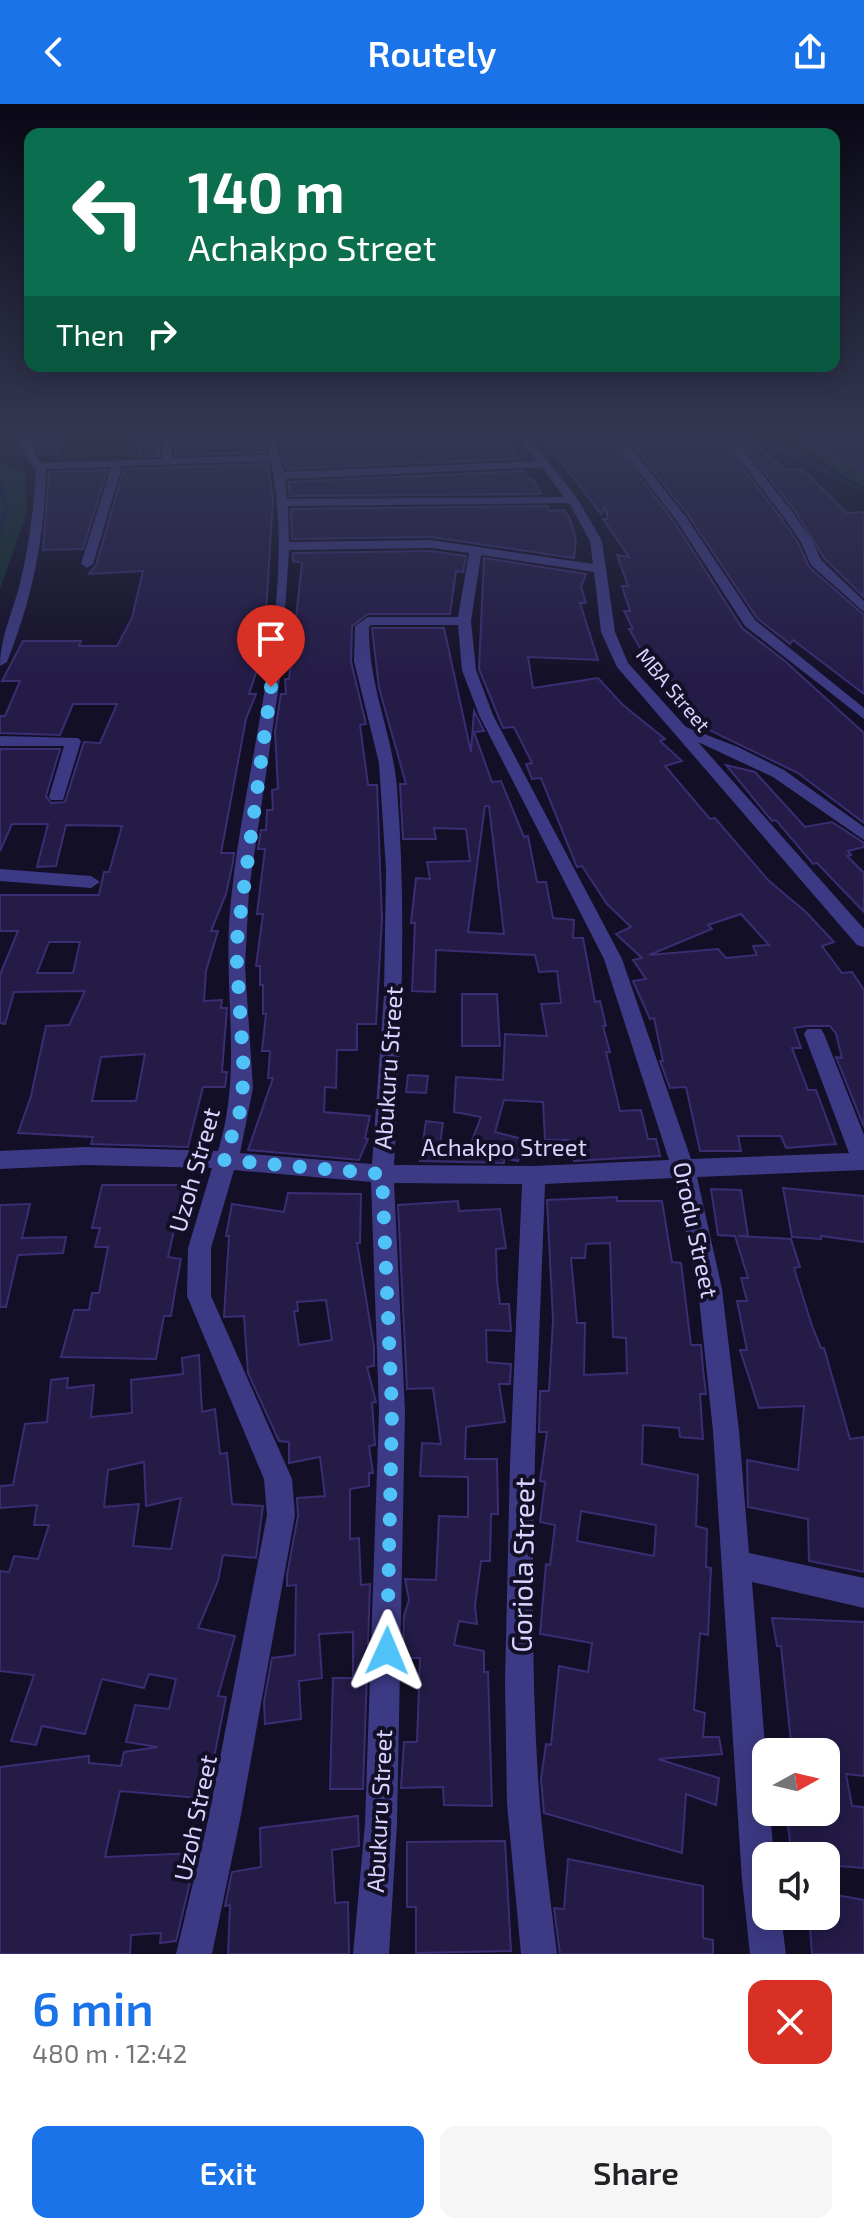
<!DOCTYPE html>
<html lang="en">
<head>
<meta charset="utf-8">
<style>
	:root { --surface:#fff; --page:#f6f6f6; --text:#202124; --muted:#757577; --accent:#1a73e8 }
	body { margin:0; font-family:"Exo 2",sans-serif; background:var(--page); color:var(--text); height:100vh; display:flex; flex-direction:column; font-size:30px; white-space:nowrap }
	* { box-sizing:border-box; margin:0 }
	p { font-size:26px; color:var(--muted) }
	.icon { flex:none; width:44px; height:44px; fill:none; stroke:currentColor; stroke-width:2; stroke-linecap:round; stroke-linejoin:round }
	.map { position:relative; height:1850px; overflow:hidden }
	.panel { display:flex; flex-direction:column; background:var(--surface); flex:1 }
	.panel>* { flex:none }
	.top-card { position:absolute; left:24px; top:24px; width:816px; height:244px; border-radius:16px; box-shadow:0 4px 20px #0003; background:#0b6e4f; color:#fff; overflow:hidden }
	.needle { width:52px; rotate:82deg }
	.fabs { position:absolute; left:752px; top:1634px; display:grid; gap:16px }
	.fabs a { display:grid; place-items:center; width:88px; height:88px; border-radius:16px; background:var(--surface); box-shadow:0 4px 20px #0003; font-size:40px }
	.pin { position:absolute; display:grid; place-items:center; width:68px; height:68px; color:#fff; margin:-82px -34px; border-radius:50% 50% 50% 0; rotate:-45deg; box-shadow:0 0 8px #0007 }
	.pin .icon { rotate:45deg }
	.me { position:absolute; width:88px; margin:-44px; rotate:1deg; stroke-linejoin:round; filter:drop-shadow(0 0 6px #0008) }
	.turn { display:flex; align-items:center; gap:28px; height:168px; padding:0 32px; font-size:36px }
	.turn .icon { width:104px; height:104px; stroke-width:2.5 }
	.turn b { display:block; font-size:56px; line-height:68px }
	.then { display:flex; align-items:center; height:76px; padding:0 32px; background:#0003; gap:16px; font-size:30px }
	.round { display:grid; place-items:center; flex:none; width:84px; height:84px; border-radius:16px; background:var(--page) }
	.overview { display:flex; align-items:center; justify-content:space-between; height:136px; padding:0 32px }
	h1 { font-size:48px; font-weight:600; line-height:60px; color:var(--accent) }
	.primary-button { display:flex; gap:16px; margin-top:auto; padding:16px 32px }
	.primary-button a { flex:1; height:92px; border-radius:16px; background:var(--accent); color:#fff; font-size:32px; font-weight:600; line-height:92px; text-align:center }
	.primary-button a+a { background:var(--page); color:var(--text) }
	header { display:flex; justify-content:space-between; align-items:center; height:104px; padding:0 32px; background:var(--accent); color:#fff; font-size:36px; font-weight:600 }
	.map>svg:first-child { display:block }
</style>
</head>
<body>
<header><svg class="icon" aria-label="back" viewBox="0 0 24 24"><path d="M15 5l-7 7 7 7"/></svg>Routely<svg class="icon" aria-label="share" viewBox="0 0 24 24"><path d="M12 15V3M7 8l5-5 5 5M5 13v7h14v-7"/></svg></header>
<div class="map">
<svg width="864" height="1850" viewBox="0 0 864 1850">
	<rect width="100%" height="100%" fill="#130f26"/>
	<!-- green -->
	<g fill="#12302f">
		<polygon points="777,326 864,326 864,382 846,373"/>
		<polygon points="0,358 25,368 27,409 0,485"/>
	</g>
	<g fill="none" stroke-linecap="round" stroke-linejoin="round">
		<!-- stream -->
		<g stroke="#0a1f44" stroke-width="3">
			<polyline points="754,326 756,333 864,387"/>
			<polyline points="0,379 6,406 0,427"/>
		</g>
	</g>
	<!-- building -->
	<g fill="#241b47" stroke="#3b2d73" stroke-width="2" fill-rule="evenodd">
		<polygon points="31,326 60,326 58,350 40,351"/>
		<polygon points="139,326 158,326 159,352 140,353"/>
		<polygon points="174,326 256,326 265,348 175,351"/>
		<polygon points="604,326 675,419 742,524 786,558 864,629 864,719 798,669 695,619 690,621 676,602 680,601 667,580 675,580 647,547 642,547 629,525 633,525 624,507 630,507 622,482 628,482 617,451 629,453 603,415 608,415 605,403 601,410 538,327"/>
		<polygon points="621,326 739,329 787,366 802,365 847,409 864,408 864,493 824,454 795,407 737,333 725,333 725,341 782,415 798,439 809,463 864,511 864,590 793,536 790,540 757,514 688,411"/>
		<polygon points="505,332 518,355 286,365 279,339 425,339"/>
		<polygon points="858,336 864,345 864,368 847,357 833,354 827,348 819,349 808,340"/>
		<path d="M268 360 273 396 266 508H272L271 524 249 590H256L246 615 221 749H234L233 758 226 790 211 827H218L206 867 204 897 222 896 221 904H227L222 968H227L225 983H203L188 1043 91 1040 93 1033 18 1029 31 992 46 922 69 921 85 887 14 888 5 920 0 919V871L18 827H0V791H99L104 768H109L122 722 66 721 56 762 37 763 48 720H12L0 747V645H60L46 692 51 699 65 698 84 638 100 639 117 600H73L60 631 0 629V612H5L20 577H2L23 537H81L79 542H117L132 514 143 467 89 470 96 461 124 365ZM49 838H80L73 869H37ZM145 950 136 997H92L101 953Z"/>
		<polygon points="107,366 83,445 43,446 49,368"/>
		<polygon points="524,367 530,376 534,376 541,390 290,392 288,378"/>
		<polygon points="547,402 549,407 564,406 570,415 576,436 574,454 431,433 292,435 291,405"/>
		<polygon points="431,447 466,452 463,468 456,467 450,510 368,510 352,522 351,558 366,620 360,621 368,681 377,681 382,815 376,920 357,920 357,946 337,946 336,984 325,983 324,1008 370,1012 365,1034 368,1035 359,1056 248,1046 273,974 268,974 270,947 262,947 266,910 263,910 263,881 260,881 260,862 256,862 263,810 257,810 265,745 258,745 261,726 266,726 267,706 273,706 272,686 278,685 275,627 281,590 286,590 285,575 289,575 302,459 293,457 293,449"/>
		<path d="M484 454 586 470 581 483 586 499H580L598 556 528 553 533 584 598 574 623 601 665 635 660 637 682 657 665 662 710 715 715 714 768 776 806 808 834 838 822 842 842 869 852 868 864 886V1023L836 953 842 954 836 930 830 922H807L794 924 801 944H792L808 986H816L836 1040 786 1044 781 1032H738L741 1047H700L686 983 670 984 660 957H663L654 914 650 915 633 877 646 875 633 856 642 854 616 830 631 823 607 800 582 762 577 763 541 674 532 675 526 660 532 659 514 623 503 624 479 565ZM741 810 769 841 753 842 757 851 726 854 718 845 649 851 712 825 708 821Z"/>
		<path d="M372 524H444L471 648 474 607 484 627 474 628 492 678 501 677 524 733 528 732 537 778H546L553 814 574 816 573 834H583L595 898 600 897 606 922H603L610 948H606L620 1007 641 1006 648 1035H656L660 1052 574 1057 570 1036H545L543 998 504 996 495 1028 526 1036 518 1057 504 1054V1059L420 1057 426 1017 443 1019 439 1047 467 1049 481 1013 454 1008 456 973 503 976 505 930 547 932 541 900 561 899 557 867 539 868 535 851 436 846 435 888 412 887 415 819H411L416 774 430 775 427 758 470 757 466 725 434 724 436 735H403L400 680H406L379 584ZM485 702H489L504 830 468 828Z"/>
		<polygon points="726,661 755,668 805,723 832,718 864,739 864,743 848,747 851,751 847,752 864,769 864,808 817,759 813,760 776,716 772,717"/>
		<polygon points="462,890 497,890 500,942 462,942"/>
		<polygon points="408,971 428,972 426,989 406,988"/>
		<polygon points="102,1081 188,1081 183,1109 178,1109 168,1153 181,1155 175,1187 171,1212 164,1212 156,1255 61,1253 74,1206 89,1206 92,1189 99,1189 108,1143 95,1143 100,1124 92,1124"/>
		<polygon points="783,1084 864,1092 864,1138 821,1132 821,1135 792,1133"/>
		<polygon points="711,1085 741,1086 748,1132 738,1132 791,1135 800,1163 794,1164 812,1222 821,1244 824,1244 850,1335 864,1333 864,1468 809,1457 808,1415 748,1403 747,1356 798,1366 804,1302 759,1304 740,1246 747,1246 737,1197 747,1197 741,1174 748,1174 735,1132 718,1131"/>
		<path d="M288 1089 361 1090 360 1139H357L374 1243V1262L367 1263 376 1298 372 1299 375 1341 369 1342 373 1369H369V1382L350 1385V1435L359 1434 361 1481 370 1480 363 1685H330L333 1574H353V1528L319 1530 322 1574 299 1577 301 1615 265 1620 264 1598 272 1554 295 1551 296 1481 287 1482V1471L298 1412 297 1394 325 1392 320 1353 289 1359V1338L279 1337 248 1269 244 1212 224 1213 229 1132H226L232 1100 284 1108ZM326 1196 332 1236 299 1241 294 1207H298L297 1198Z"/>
		<path d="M617 1093V1097H662L672 1158 681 1159 691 1241H701L703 1265 706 1290H700L703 1335 680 1333 679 1324 643 1321 642 1360 698 1371 696 1422 707 1425 706 1463 711 1464 708 1531 700 1529 694 1606 705 1609 703 1633H719L722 1650 658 1655 719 1674 716 1701 686 1690 682 1749 544 1709 541 1675 546 1640 551 1641 559 1562 588 1568 592 1539 540 1530 546 1460 550 1461 555 1421 540 1418 545 1378 540 1377 547 1328H539L540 1287H549L553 1216 547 1096ZM610 1139 613 1233 626 1234 627 1269 584 1271 585 1219H577L571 1154H585L586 1140ZM581 1407 656 1421 654 1452 577 1437Z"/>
		<polygon points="458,1097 459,1107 500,1105 506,1144 496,1145 497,1176 500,1200 509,1200 511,1227 486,1226 487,1258 511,1260 510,1280 499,1280 505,1318 466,1323 465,1355 497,1355 498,1410 491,1410 490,1457 481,1457 475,1501 477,1520 459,1517 454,1541 484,1547 484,1568 488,1568 492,1702 444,1701 443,1683 401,1684 404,1638 417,1638 420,1554 403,1554 404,1512 409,1496 405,1475 436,1476 439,1412 468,1413 468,1373 420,1372 422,1339 441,1340 433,1284 407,1285 398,1101"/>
		<polygon points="30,1100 22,1134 66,1133 63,1149 18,1151 6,1203 0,1203 0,1101"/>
		<path d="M199 1251 202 1308 215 1305 220 1350 227 1349 232 1400 263 1402 256 1454 223 1451 218 1477 198 1524 235 1532 218 1592 226 1593 212 1664 203 1663 198 1694 120 1687 105 1753 197 1749 176 1837 160 1839 161 1829 131 1831 130 1850H0V1663L89 1652V1659L121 1662 124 1648 158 1643 126 1638 135 1601 169 1605 176 1575 149 1570 144 1584 102 1575 85 1630 42 1622 36 1641 11 1637 34 1571 0 1567V1467L9 1468 14 1452 38 1455 49 1421H34L37 1401 0 1404V1382L13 1381 25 1320 47 1318 51 1276 68 1274 67 1284 94 1281 91 1313 132 1309 131 1276 183 1270 182 1254ZM144 1358 146 1402 181 1394 171 1445 133 1442 139 1400 104 1403 108 1366Z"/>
		<polygon points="772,1514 864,1518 864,1672 846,1670 852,1702 864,1703 864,1764 826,1761 826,1752 792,1752 786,1708 826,1708 826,1648 792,1648 781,1542 777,1542"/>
		<polygon points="358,1712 359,1742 332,1746 335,1799 348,1798 349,1850 228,1850 230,1801 225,1802 232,1768 261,1763 260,1724"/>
		<polygon points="505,1737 511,1847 416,1849 416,1803 407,1803 407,1738"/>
		<polygon points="568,1755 703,1782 703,1834 713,1836 713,1850 560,1850 554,1804 564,1805"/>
		<polygon points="826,1789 864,1796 864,1850 812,1850 809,1812 826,1812"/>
	</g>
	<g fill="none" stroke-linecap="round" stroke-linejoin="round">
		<!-- minor -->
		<g fill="#3d3a85" fill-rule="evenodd">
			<path d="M16 326H26L39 356 43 359 162 355 161 326H171L172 354 270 351 259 326H269L272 330H425L510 326 505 329 425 336H275L284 368 537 357 513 326H523L577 394 602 437 615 528 628 559 686 623 738 643 784 666 864 723V736L773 673 698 638 864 825V843L857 841 617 563 601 528 594 468 481 451 471 517 476 566 493 611 622 855 691 1055 849 1049 804 930 807 925H821L824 930 864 1031V1066L697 1073 722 1185 739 1327 749 1449 864 1474V1504L752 1478 766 1655V1708H770L774 1752H766V1812H781L786 1850H750L742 1776 713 1327 698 1185 674 1074 545 1080C538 1276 526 1479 538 1675 542 1733 550 1792 557 1850H521L507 1700 505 1578 510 1360 522 1080 394 1079 405 1307 397 1720 389 1850H353L365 1720 379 1307 371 1078 234 1066 211 1144V1192L292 1375 295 1411 240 1716 212 1850H176L208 1716 267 1411 264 1375 187 1192 188 1144 212 1064 86 1061 0 1065V1047L86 1043 218 1047C243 968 223 888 230 807 242 663 299 500 271 357L122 362 93 460 87 464 81 460 111 363 46 365C45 433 32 495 7 558L0 562C0 534 12 510 19 483 29 443 34 404 36 363L29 358ZM542 363 564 393 287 395 285 375ZM569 399 590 437 593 460 431 436 289 438 288 402ZM431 444 469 449 458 513H368L355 522 354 557 379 659 386 766 384 890 372 1060 240 1049 253 984 245 862 249 786 281 567 289 446ZM371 521H458L462 566 479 611 604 855 669 1056 534 1062 394 1061C401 935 407 810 397 684 392 627 368 581 369 523Z"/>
			<polygon points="607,326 617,326 686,413 755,516 864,604 864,615 745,522 677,417"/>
			<polygon points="864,327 864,333 807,337 802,334 807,331"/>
			<polygon points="727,335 735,335 793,409 813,438 821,456 864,497 864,508 811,461 801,438 784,413 727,339"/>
			<polygon points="0,632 78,634 81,637 63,696 51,696 49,693 64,642 0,642"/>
			<polygon points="0,765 91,772 100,778 91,784 0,777"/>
		</g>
	</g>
	<!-- sky -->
	<linearGradient id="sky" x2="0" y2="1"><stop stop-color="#0a0815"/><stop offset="0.56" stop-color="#333752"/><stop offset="1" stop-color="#333752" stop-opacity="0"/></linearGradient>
	<rect width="864" height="585" fill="url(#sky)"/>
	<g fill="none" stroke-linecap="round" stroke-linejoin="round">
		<!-- route -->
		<polyline stroke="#4fc3f7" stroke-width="14" stroke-dasharray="0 25.2" points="271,583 236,843 244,972 240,1007 224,1056 382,1070 392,1307 387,1547"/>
	</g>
	<g text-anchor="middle" stroke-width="8" stroke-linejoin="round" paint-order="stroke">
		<!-- far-street labels -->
		<g font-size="20" fill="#d9d4ff" stroke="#130f26">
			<text transform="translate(673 586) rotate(50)" y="7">MBA Street</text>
		</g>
		<!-- street labels -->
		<g font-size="24" fill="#d9d4ff" stroke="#130f26">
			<text transform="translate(389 964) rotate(-86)" y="8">Abukuru Street</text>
			<text x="504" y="1052">Achakpo Street</text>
			<text transform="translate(195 1066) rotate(-74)" y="8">Uzoh Street</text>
			<text transform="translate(695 1126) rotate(78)" y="8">Orodu Street</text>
			<text transform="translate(380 1707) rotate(-87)" y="8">Abukuru Street</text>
			<text transform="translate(196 1714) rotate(-78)" y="8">Uzoh Street</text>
		</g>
		<!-- near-street labels -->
		<g font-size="28" fill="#d9d4ff" stroke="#130f26">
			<text transform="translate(523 1461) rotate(-89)" y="10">Goriola Street</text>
		</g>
	</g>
</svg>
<div class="fabs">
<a><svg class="needle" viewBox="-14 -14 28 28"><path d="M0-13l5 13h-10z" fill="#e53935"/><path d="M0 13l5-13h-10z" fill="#757577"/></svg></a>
<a><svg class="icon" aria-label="sound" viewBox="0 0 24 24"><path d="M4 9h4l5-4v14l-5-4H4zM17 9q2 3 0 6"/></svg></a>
</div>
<div class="pin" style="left:271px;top:583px;background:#d93025"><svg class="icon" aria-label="arrive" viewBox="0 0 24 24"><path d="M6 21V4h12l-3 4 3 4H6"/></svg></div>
<svg class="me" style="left:387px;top:1547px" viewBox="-20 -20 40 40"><path d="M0-17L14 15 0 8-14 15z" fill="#4fc3f7" stroke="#fff" stroke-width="4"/></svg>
<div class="top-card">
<div class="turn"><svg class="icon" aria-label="left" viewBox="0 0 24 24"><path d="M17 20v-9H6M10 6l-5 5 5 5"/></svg><div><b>140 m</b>Achakpo Street</div></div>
<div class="then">Then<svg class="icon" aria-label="right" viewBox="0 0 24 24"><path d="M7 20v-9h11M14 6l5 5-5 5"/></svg></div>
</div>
</div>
<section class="panel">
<div class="overview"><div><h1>6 min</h1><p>480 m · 12:42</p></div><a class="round" style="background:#d93025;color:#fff"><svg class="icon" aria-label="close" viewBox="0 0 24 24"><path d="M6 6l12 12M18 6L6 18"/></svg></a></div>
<div class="primary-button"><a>Exit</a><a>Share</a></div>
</section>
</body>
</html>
